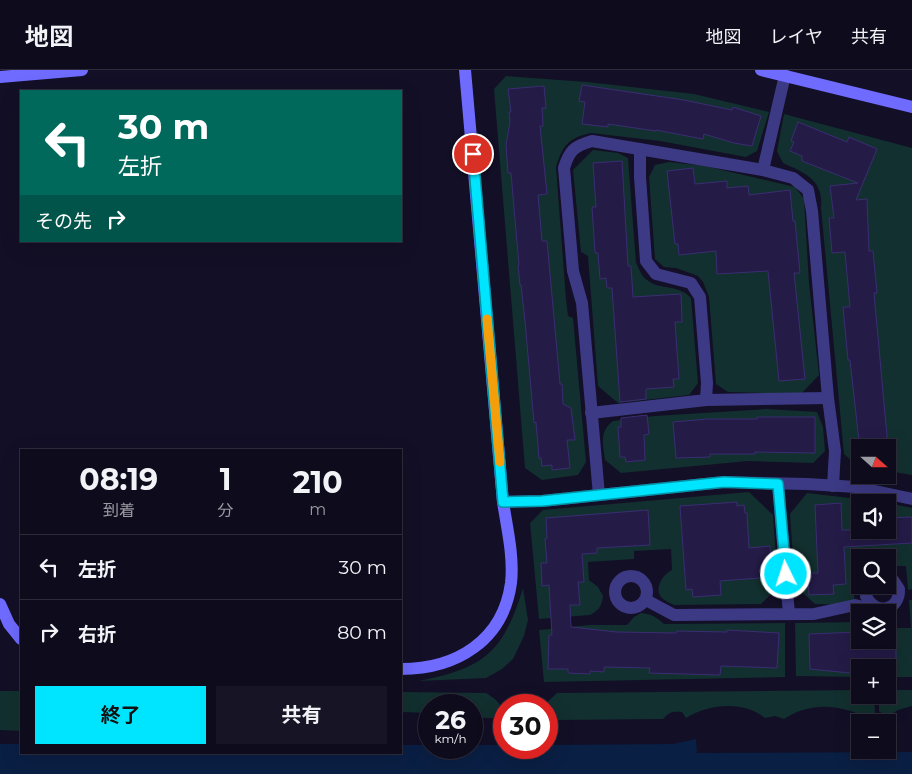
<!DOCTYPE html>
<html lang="ja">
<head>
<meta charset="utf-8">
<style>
	:root { --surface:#0e0b1c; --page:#171425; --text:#f1f3f6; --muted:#9b9ba3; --line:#2e2b3b; --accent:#00e5ff }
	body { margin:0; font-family:Montserrat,"Noto Sans JP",sans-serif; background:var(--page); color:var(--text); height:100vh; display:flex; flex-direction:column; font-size:19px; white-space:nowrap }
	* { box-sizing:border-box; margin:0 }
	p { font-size:16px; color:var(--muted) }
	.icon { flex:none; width:28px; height:28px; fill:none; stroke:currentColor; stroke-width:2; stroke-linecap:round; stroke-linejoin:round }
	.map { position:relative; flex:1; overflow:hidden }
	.details { position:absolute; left:20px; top:379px; width:382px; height:305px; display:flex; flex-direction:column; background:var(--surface); border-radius:0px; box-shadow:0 5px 20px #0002,0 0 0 1px var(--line) }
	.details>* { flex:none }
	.hud { position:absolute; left:20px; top:20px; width:382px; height:152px; border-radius:0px; box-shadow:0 5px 20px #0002,0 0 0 1px var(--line); background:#00695c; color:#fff; overflow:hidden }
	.needle { width:32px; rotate:111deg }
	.tools { position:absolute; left:851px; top:369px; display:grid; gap:10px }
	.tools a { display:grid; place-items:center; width:45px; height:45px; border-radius:0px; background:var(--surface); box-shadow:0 5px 20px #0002,0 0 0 1px var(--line); font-size:25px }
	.speed { position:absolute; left:418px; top:624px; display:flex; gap:10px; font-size:25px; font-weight:700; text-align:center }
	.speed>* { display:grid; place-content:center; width:65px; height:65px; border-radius:50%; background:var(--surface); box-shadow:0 5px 20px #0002,0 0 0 1px var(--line); line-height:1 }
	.speed small { font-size:12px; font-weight:400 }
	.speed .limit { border:8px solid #d22; background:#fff; color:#111 }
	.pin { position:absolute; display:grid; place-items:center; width:42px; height:42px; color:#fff; margin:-21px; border:2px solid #fff; border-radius:50%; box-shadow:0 1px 5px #0007 }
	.me { position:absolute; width:55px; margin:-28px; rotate:356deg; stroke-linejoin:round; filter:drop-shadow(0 0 4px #0008) }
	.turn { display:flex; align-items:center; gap:18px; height:105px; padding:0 15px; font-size:22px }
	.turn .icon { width:65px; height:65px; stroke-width:2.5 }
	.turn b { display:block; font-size:35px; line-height:42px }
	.then { display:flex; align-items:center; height:48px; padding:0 15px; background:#0003; gap:10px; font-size:19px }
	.eta { display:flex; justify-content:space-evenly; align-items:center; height:85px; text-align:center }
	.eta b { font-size:30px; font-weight:700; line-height:35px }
	.cta { display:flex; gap:10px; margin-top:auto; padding:10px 15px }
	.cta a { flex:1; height:58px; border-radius:0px; background:var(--accent); color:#111; font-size:20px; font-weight:700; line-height:58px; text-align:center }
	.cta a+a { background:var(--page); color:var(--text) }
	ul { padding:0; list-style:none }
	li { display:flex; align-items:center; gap:15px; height:65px; padding:0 15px; border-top:1px solid var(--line) }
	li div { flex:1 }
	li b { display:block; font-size:19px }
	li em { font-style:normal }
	header { display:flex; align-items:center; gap:30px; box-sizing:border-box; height:70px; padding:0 25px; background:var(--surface); border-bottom:1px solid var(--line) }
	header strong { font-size:24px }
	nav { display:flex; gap:28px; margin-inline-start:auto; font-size:18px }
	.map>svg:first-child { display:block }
</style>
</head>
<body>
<header>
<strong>地図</strong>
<nav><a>地図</a><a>レイヤ</a><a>共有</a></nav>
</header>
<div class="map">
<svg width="912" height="704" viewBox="0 0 912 704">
	<rect width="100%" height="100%" fill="#130f26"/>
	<!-- green -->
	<g fill="#12302f">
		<path d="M506 6 587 12 694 24 769 42 757 81 746 87 660 71 591 63C568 68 563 75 556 97L566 229 568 246 573 248 586 392 578 405 542 410 525 398 494 19Z"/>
		<path d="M784 44 912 78V405L888 401V378H860V395L853 392 844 384 821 138C824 110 805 103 783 93L777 81Z"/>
		<path d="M593 80 618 83 628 88 636 193C639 198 641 206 647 210 660 221 677 213 691 228L698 313 689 325 618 333 598 316 588 186 581 182 573 100Z"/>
		<polygon points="669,92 705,96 795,117 804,129 809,213 819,305 801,324 728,322 716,314 709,227 703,212 698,206 676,198 664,197 655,189 649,107 655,95"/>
		<path d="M766 339 817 342 823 357 825 381 813 393 748 391 621 403 605 390C603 375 599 361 613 351L655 346Z"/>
		<path d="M749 422 773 445 778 517 761 534 674 535C670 533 665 531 662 528 653 519 663 504 672 500L671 479 634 481V489L588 492 589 510 598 517 603 526C602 536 599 540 590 545L539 549 530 453 543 440Z"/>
		<polygon points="807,423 884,432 860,432 860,460 888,460 888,433 912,438 912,519 908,520 906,496 888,496 888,488 851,489 855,535 815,534 795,516 790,444"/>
		<path d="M523 518 528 550 524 566 513 589 502 599 486 608 419 611C484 598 503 583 523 518Z"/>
		<polygon points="909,530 912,530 912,607 888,607 888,598 860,598 860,607 796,606 795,553 860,552 860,570 888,570 888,552 897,558 911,558"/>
		<path d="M641 543C652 544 656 547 664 554L785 553V607L544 612 539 560 590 555H627L634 547Z"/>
		<path d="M860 620V625H874L875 644 867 648C840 634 810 632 784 649L775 646 765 648C744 630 708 634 686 648L682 642C673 641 669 642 663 649L556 650 546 646V635H544L557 623Z"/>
		<polygon points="888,620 912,620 912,636 898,640 887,647 879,641 879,625 888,625"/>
		<polygon points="0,621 21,621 21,661 0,660"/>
		<path d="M401 622 486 623C497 630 504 635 503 649L471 647V635H429V643L401 642Z"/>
	</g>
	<!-- water -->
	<polygon fill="#0a1f44" points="696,669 697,683 912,682 912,704 0,704 0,674 21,674 21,682 401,682 401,675 429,675 429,678 471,678 471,675 504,675 504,678 546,678 546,675 673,674"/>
	<!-- building -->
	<g fill="#241b47" stroke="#3b2d73">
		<polygon points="582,15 684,30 732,40 733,37 761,46 752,76 734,73 704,64 703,69 656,60 656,61 608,54 608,57 582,54 585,32 579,31"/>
		<polygon points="544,16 546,38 542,38 543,56 540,56 547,124 538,125 542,171 547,171 560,314 562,314 563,334 571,338 575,370 567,370 570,398 552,400 552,395 542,396 541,388 539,388 536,352 534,353 525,251 521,215 520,215 518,196 519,195 511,103 508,103 506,75 510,52 509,42 511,42 508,19"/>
		<polygon points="798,52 847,72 849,67 877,79 856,130 867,129 869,181 873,181 877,223 874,223 888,377 860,378 860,380 850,290 848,290 843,237 850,237 845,182 832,183 829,148 834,148 830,116 858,113 802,91 802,86 790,81 794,72 791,71"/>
		<polygon points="622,91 628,196 631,196 633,227 681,224 682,252 675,252 679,309 673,309 674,317 646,319 646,329 620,332 612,218 607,218 606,208 600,209 598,183 595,183 592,137 596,137 593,93"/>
		<polygon points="693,98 695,114 727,111 727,118 748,116 749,125 790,120 793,151 795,151 800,203 794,203 805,309 779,311 768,201 717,204 716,181 679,185 678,174 675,174 667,101"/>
		<polygon points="647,345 649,364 644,365 645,390 626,392 625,387 620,387 618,357 621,357 621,348"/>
		<polygon points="757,347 815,347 815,383 755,382 755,384 710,384 710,387 676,388 673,352 707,349 757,349"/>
		<polygon points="737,432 737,436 744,435 745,443 747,443 749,478 770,476 772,507 720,511 721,525 693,527 692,519 686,520 680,436"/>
		<polygon points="841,433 842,460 888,460 888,448 912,447 912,473 844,477 846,514 833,515 834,524 809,525 808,503 818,503 815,435"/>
		<polygon points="648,440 650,475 597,478 597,483 582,484 584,512 578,512 580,535 570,535 571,557 617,562 676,563 677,561 727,562 727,560 779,563 777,598 721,596 720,605 649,603 650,598 604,597 604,602 590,601 590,604 568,603 568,599 548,599 549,565 552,565 549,515 542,516 541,493 547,493 545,469 547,468 546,448"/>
		<polygon points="888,561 896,561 896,604 888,604 888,598 860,598 860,604 810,599 809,564 860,562 860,570 888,570"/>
	</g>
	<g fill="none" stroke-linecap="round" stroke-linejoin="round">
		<!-- street -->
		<g stroke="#3d3a85" stroke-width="12">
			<polyline points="640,79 640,107 646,191 656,204 691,213 700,227 707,313 706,330"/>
			<polyline points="763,100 785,5"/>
			<polyline points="591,343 706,330 828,328"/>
			<polyline points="778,414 789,544"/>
			<path d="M599 425 582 233 573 201 564 98C569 81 574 76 592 71L763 100 793 108 808 120 812 141 828 328 835 381 833 416"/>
			<polyline points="503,432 542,431 724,412 807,414 856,417 912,429"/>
			<circle cx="631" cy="522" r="16"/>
			<path d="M868 515 866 526C875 546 900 541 899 519L893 510 888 507"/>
			<polyline points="646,530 674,545 814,544 855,535 868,538 872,535"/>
		</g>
		<!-- secondary -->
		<g stroke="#6f6bff" stroke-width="12">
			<polyline points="761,0 912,37"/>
			<polyline points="0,7 82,0"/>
			<polyline points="0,534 9,554 21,569"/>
			<path d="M401 599C456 599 503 571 511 513 514 487 507 458 503 432L465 0"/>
		</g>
	</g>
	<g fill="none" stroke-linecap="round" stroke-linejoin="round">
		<!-- route casing -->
		<g stroke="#0095a6" stroke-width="12">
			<polyline id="route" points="473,84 503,432 542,431 724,412 778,414 786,504"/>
		</g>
		<!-- route -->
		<use href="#route" stroke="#00e5ff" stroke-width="9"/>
		<!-- slow -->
		<polyline stroke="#f59e0b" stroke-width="9" points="487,249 500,392"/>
	</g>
</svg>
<div class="tools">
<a><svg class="needle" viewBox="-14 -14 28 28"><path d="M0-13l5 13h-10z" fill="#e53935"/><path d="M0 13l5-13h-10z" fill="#9b9ba3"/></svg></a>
<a><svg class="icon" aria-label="sound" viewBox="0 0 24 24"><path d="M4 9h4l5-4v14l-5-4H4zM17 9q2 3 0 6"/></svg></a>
<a><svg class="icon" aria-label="search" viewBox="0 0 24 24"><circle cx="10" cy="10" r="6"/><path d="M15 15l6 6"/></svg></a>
<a><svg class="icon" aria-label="layers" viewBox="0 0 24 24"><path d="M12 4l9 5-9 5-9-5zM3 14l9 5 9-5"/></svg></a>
<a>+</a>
<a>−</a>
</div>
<div class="speed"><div>26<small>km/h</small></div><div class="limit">30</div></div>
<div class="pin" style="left:473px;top:84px;background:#d93025"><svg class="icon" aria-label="arrive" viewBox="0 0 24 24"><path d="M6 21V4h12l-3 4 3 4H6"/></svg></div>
<svg class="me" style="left:786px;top:504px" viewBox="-20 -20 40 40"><circle r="17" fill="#00e5ff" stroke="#fff" stroke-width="3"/><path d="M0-11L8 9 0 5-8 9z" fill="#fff"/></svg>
<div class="hud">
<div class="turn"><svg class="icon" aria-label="left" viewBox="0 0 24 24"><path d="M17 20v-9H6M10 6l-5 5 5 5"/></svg><div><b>30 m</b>左折</div></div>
<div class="then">その先<svg class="icon" aria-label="right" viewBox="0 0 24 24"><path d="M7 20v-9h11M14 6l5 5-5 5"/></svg></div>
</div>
<section class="details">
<div class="eta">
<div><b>08:19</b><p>到着</p></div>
<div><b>1</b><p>分</p></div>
<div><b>210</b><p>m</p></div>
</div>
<ul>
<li><svg class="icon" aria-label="left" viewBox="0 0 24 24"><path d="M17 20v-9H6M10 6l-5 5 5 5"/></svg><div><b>左折</b></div><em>30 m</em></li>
<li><svg class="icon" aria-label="right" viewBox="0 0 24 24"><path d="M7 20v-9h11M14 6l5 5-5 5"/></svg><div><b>右折</b></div><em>80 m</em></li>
</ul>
<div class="cta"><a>終了</a><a>共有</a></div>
</section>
</div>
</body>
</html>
